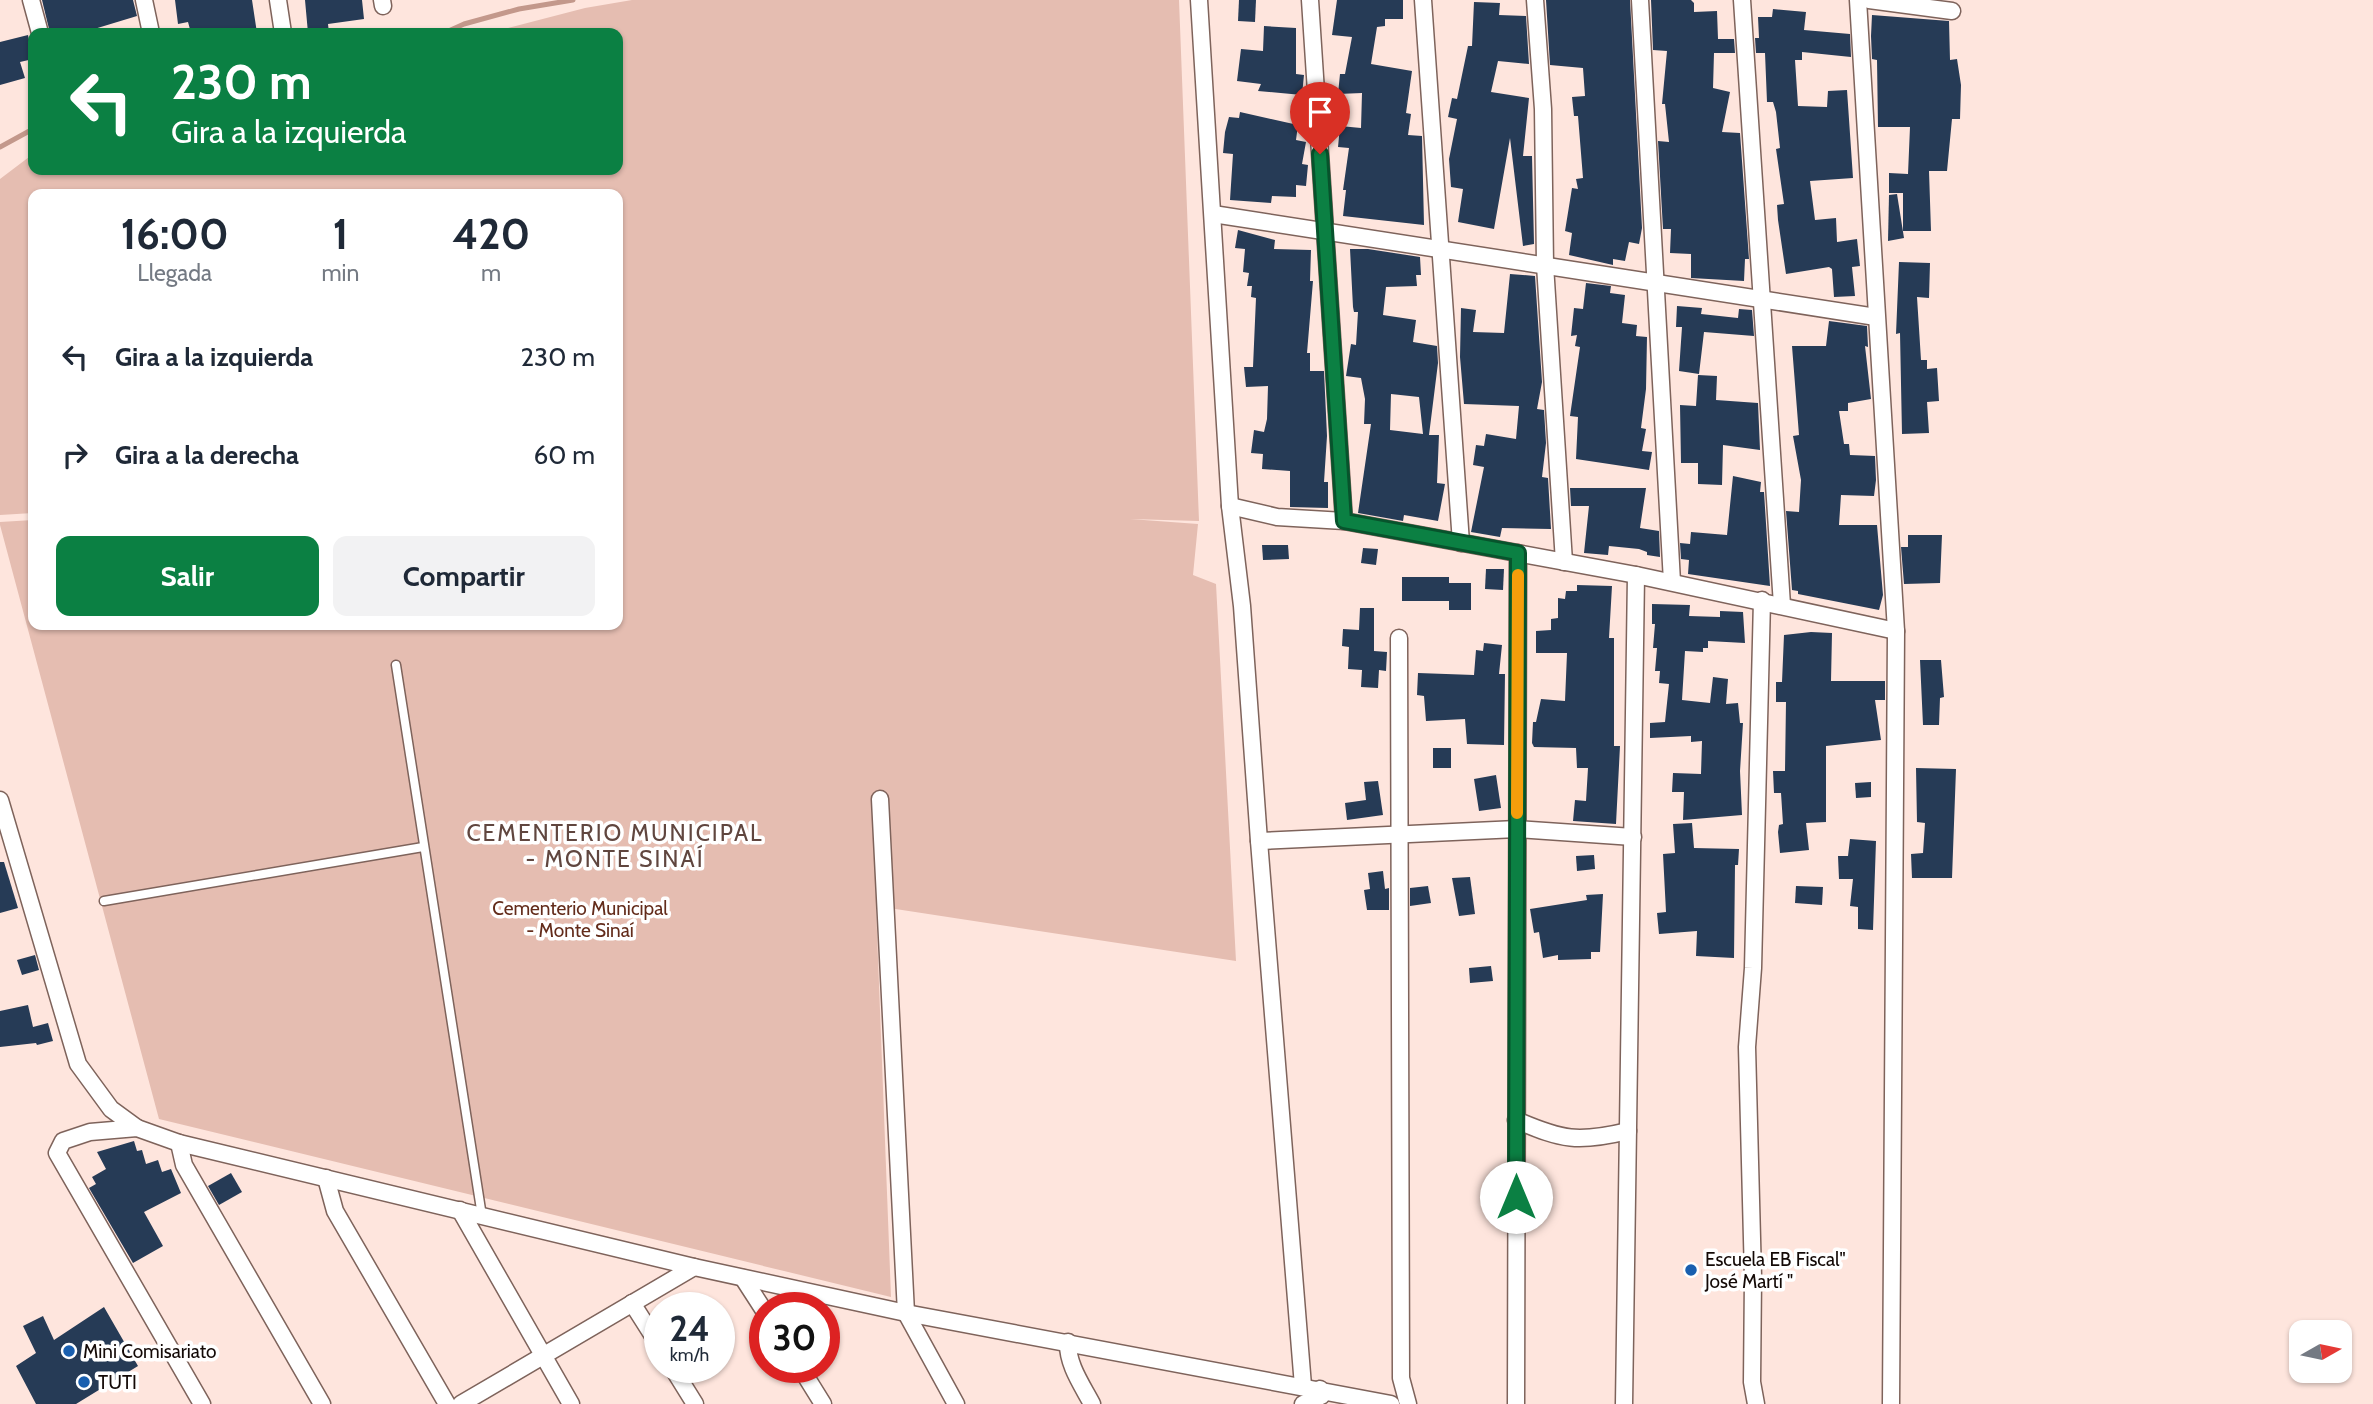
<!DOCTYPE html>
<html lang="es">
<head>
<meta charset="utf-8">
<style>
	:root { --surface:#fff; --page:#f2f2f3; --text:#1f2937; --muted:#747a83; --accent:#0b8043 }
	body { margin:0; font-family:Cabin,sans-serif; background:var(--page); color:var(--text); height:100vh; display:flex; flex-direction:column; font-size:26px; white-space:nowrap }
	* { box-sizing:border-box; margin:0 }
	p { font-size:23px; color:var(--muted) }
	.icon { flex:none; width:38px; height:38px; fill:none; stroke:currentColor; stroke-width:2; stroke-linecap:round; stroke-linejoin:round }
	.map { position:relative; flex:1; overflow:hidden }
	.details { position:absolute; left:28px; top:189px; width:595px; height:441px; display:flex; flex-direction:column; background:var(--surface); border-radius:14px; box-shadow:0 2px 5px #0004 }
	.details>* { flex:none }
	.top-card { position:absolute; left:28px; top:28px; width:595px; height:147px; border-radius:14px; box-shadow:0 2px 5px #0004; background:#0b8043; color:#fff; overflow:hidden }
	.needle { width:46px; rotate:81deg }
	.tools { position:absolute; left:2289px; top:1320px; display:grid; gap:14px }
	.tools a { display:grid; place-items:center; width:63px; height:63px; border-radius:14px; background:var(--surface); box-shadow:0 2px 5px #0004; font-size:35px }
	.speed { position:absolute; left:644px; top:1292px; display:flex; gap:14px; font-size:35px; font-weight:700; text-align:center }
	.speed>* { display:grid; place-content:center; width:91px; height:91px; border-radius:50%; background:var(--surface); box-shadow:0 2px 5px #0004; line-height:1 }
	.speed small { font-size:18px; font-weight:400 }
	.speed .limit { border:10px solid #d22; background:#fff; color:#111 }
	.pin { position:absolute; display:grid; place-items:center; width:60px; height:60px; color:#fff; margin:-72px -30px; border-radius:50% 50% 50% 0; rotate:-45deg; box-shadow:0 0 7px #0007 }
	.pin .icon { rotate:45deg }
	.me { position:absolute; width:77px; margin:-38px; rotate:0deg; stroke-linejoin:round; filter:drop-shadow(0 0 5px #0008) }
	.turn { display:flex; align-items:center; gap:24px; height:147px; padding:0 28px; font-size:32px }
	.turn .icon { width:91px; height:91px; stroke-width:2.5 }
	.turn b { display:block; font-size:49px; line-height:60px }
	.eta { display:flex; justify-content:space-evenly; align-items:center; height:119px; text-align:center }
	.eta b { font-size:42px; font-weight:800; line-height:49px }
	.cta { display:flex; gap:14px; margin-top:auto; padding:14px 28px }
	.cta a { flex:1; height:80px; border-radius:14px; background:var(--accent); color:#fff; font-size:28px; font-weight:800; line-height:80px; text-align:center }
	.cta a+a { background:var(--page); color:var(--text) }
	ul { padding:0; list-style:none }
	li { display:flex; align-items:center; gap:21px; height:98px; padding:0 28px }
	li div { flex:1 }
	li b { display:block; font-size:26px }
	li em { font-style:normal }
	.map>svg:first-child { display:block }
</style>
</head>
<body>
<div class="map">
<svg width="2373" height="1404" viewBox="0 0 2373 1404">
	<rect width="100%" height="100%" fill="#fee5dd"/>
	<!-- green -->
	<polygon fill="#e5bdb1" points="632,0 1179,0 1199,521 1130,519 1198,524 1193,575 1216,584 1236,961 876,906 891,1297 159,1119 0,525 0,522 33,520 33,625 618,625 618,194 33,194 33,513 0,515 0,179 33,154 33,170 618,170 618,33 489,33 585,8"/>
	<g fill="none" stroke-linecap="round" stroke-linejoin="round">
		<!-- stream -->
		<g stroke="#c3988b" stroke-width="5">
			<polyline points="444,33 464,24 519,9 573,0"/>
			<polyline points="0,147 33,129"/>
		</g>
	</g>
	<!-- building -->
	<g fill="#263b56" fill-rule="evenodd">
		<polygon points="42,0 133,0 137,16 81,33 50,33"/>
		<polygon points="175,0 252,0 257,33 191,33 188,22 178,24"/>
		<polygon points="305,0 362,0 364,19 328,24 329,33 308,33"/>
		<polygon points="1239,0 1256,0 1255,22 1238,21"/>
		<polygon points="1337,0 1403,0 1403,19 1385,19 1385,26 1377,27 1371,64 1412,71 1406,113 1411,114 1408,135 1422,136 1424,225 1343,216 1346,190 1343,190 1349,148 1338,147 1340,126 1361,128 1362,93 1338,94 1340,74 1345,74 1352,37 1332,35"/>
		<polygon points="1546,0 1630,0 1642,228 1639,244 1629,242 1625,261 1613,259 1613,265 1569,255 1572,233 1565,231 1572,188 1578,189 1576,179 1583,178 1578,116 1574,116 1572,97 1585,96 1583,68 1550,65"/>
		<polygon points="1651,0 1691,0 1694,3 1694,12 1717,11 1718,39 1734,39 1735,53 1714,53 1713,88 1730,92 1722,132 1740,133 1749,259 1745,259 1744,281 1691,278 1691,254 1670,253 1671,229 1663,229 1658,141 1669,142 1665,104 1662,104 1667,51 1653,50"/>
		<polygon points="1474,2 1500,3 1499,15 1526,16 1529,64 1498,61 1491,92 1529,98 1523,156 1532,156 1534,244 1523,246 1510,138 1494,229 1458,222 1463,189 1451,187 1449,159 1457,119 1448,117 1452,98 1457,99 1468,46 1472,46"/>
		<polygon points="1773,9 1806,12 1804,30 1850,34 1851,57 1802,52 1802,60 1795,60 1798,106 1827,107 1828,91 1847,90 1853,178 1810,181 1815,220 1836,218 1837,242 1857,239 1860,266 1852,267 1855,296 1834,297 1832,269 1829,267 1786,274 1778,220 1777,205 1784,204 1776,149 1780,148 1776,112 1773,102 1767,102 1765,53 1756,53 1755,38 1759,38 1758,17 1772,17"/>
		<polygon points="1872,15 1949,21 1950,60 1957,59 1961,85 1960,119 1952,119 1947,171 1929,171 1931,231 1903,231 1903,193 1889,193 1889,173 1908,174 1910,127 1878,127 1877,60 1872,59 1871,36"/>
		<polygon points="1264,26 1296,28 1296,74 1304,75 1302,95 1258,91 1261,84 1237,81 1241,49 1263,51"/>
		<polygon points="28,35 33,59 20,62 25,78 0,85 0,42"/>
		<polygon points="1240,112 1298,125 1296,140 1306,142 1302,164 1308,165 1306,186 1296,185 1296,197 1272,196 1271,203 1230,200 1233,154 1223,153 1225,132 1229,117 1239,118"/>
		<polygon points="1897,194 1904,238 1888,241 1889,195"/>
		<polygon points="1238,230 1275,240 1274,249 1311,250 1310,281 1313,281 1307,353 1310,353 1310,371 1324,371 1327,436 1324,482 1328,482 1328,508 1290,507 1290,471 1262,469 1263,454 1251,453 1254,430 1264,432 1267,419 1268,386 1246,387 1244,367 1253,367 1256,298 1251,297 1252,286 1247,286 1249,273 1243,272 1245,249 1235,248"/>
		<path d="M1350 249H1368L1420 257 1421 275H1416L1417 286 1386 287 1383 315 1416 320 1413 342 1437 346 1438 363 1429 435H1439L1437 483 1445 484 1438 521 1404 515 1403 521 1358 513 1371 424H1364L1365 399 1361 378 1346 376 1351 344 1356 345 1358 312H1354L1353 307ZM1391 394 1419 397 1423 434 1390 430Z"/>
		<polygon points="1899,262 1930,263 1929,298 1917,297 1921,360 1927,360 1927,369 1937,368 1939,401 1927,402 1929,433 1902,434 1900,333 1896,334"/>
		<polygon points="1510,274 1535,276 1542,382 1537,409 1544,410 1546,443 1542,477 1548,478 1551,529 1502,528 1500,537 1471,532 1484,467 1473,465 1476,445 1484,446 1486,434 1516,439 1519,406 1464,404 1460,357 1461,308 1476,310 1473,332 1504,333"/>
		<polygon points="1586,283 1611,286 1610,293 1625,295 1622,323 1637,325 1636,336 1647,337 1646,389 1641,428 1646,429 1642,451 1652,452 1649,470 1576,459 1578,417 1570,416 1580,347 1575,346 1577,335 1571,336 1574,308 1583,309"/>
		<polygon points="1677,306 1702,308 1701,314 1738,318 1739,309 1752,310 1754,336 1704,332 1699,374 1679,371 1682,327 1676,327"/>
		<polygon points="1829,321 1867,326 1868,347 1865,346 1871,399 1848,403 1848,411 1839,411 1844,444 1849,444 1850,455 1875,456 1876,480 1874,496 1841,495 1839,525 1877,525 1883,595 1879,610 1798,594 1798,591 1792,590 1786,511 1799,512 1801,480 1793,436 1799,435 1792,346 1826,346"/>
		<polygon points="1698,375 1717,376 1716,400 1758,403 1760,450 1723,445 1722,485 1698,484 1698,463 1681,463 1680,405 1696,406"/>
		<polygon points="1733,476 1761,482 1760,492 1764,492 1770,586 1688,574 1689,560 1681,559 1680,543 1690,544 1691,532 1727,535"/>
		<polygon points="1570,488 1646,488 1640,528 1659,531 1660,557 1647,555 1647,552 1639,549 1609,546 1608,555 1584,553 1589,506 1571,506"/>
		<polygon points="1908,535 1942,535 1940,583 1904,584 1901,547 1908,547"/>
		<polygon points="1262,545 1288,545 1289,559 1263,560"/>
		<polygon points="1363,548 1378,549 1376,565 1361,563"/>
		<polygon points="1486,569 1504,569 1503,590 1485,589"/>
		<polygon points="1402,577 1449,577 1449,583 1471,583 1471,610 1449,610 1449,601 1402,601"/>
		<polygon points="1577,585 1612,586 1609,638 1614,638 1614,746 1620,746 1616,824 1573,821 1575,800 1586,801 1588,768 1577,768 1576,748 1534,747 1532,743 1533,722 1536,722 1541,699 1565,701 1567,653 1536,653 1536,631 1551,630 1551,619 1558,618 1558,598 1565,599 1566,591 1577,591"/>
		<polygon points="1652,604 1690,605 1689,616 1720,617 1720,611 1743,612 1745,643 1708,641 1708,648 1703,648 1703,652 1685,651 1682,700 1710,703 1713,677 1728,679 1726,704 1738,703 1740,723 1743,723 1740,771 1742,815 1683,820 1684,792 1672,792 1673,773 1701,774 1702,741 1691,742 1691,736 1650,738 1650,723 1665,722 1669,684 1659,683 1660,671 1655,671 1657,648 1653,648 1655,624 1652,624"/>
		<polygon points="1360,608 1374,608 1374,651 1387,652 1386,671 1379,670 1378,688 1361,687 1362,670 1348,669 1349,647 1342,646 1343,629 1359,630"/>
		<polygon points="1811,632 1832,633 1831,681 1885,681 1885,700 1875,700 1881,740 1826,746 1826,822 1806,823 1809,850 1780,853 1778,832 1779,825 1783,824 1781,793 1774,793 1773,771 1785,771 1786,702 1776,702 1776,682 1782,682 1784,635"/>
		<polygon points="1484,643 1502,645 1499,674 1505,674 1504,745 1467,744 1465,719 1426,721 1424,696 1417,695 1418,673 1474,675 1476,650 1483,651"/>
		<polygon points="1920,660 1941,660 1944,697 1940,698 1939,725 1923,725"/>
		<rect x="1433" y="748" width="18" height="20"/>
		<polygon points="1916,768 1956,769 1952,878 1912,878 1911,854 1923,853 1925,823 1917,822"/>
		<polygon points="1496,775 1501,808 1479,811 1474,779"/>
		<polygon points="1378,781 1383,815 1347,820 1345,803 1366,800 1364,782"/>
		<polygon points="1871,782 1871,797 1856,798 1855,783"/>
		<polygon points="1692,823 1694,848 1739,849 1738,865 1735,865 1734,958 1696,956 1697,931 1659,934 1657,913 1666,912 1663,854 1675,853 1673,824"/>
		<polygon points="1850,839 1876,841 1873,930 1858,929 1858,907 1850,906 1853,879 1839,879 1838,856 1848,856"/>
		<polygon points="1594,855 1595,869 1577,871 1576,856"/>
		<polygon points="0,862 4,862 18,908 0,913"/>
		<polygon points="1383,871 1385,889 1389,888 1389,910 1367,910 1364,890 1370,889 1368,873"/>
		<polygon points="1470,877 1475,914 1459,916 1452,878"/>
		<polygon points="1428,886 1431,903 1410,906 1410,888"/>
		<polygon points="1796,886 1823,887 1822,905 1795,903"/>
		<polygon points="1603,894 1600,952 1591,952 1591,959 1558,960 1558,955 1543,958 1539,932 1534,933 1530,909 1587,900 1586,895"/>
		<polygon points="35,955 39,970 22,975 17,960"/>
		<polygon points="1491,966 1493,981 1470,983 1469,968"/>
		<polygon points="28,1005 33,1027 48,1023 53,1041 37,1045 36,1043 0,1047 0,1011"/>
		<polygon points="134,1141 137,1151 142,1150 146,1164 158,1160 162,1172 171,1169 181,1193 144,1212 163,1246 133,1263 89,1188 96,1184 92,1177 106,1169 97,1152"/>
		<polygon points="231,1173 242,1192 219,1205 208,1186"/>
		<polygon points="104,1307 138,1366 76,1404 36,1404 16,1366 36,1353 23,1326 43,1316 54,1340"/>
	</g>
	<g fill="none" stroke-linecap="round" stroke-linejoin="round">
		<!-- lane casing -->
		<g stroke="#7e635b" stroke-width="11">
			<g id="lane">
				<polyline points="396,665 482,1216"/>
				<polyline points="104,901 423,847"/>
			</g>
		</g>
		<!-- street casing -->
		<g stroke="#7e635b" stroke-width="19">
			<g id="street">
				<polyline points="31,0 40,33"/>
				<polyline points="144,0 151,33"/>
				<polyline points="278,0 283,33"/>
				<polyline points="382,0 383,6"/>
				<polyline points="1199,0 1230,506 1242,606 1259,841 1517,829 1633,837"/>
				<polyline points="1310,0 1344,521"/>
				<polyline points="1423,0 1461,543"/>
				<polyline points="1535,0 1543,109 1545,265 1564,562"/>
				<polyline points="1640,0 1672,582"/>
				<polyline points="1742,0 1782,605"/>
				<polyline points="1858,0 1896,631 1891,1404"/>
				<polyline points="1869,0 1952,11"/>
				<polyline points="1213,214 1876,317"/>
				<polyline points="1230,506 1277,517 1344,521 1636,575 1896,631"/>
				<polyline points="1399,638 1401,1378 1408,1404"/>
				<polyline points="880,799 906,1313 956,1404"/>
				<polyline points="0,800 78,1064 111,1109 137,1128"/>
				<polyline points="1259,841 1303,1386"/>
				<path d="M1516 1120C1562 1140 1578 1143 1628 1131"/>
				<polyline points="179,1143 184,1165 322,1404"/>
				<polyline points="326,1178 335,1211 447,1404"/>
				<polyline points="460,1210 571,1404"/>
				<polyline points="743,1278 765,1312"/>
				<polyline points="632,1303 660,1347"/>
				<path d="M1068 1342C1067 1364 1082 1385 1092 1404"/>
				<polyline points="672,1367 695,1404"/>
				<polyline points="800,1367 823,1404"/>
				<polyline points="202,1404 57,1153 63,1141 90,1132 137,1128 179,1143 694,1267 906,1313 1391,1404"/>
				<polyline points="461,1404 694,1267"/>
				<polyline points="1303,1404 1321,1396 1320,1389"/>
				<polyline points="1516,1404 1518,553"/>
				<polyline points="1624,1404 1636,575"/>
				<polyline points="1756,1404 1752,1382 1753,1277 1747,1047 1753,968 1762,600"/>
			</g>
		</g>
		<!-- lane -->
		<use href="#lane" stroke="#fff" stroke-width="8"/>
		<!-- street -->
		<use href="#street" stroke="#fff" stroke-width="16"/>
	</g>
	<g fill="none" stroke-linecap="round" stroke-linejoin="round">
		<!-- route casing -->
		<g stroke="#07532c" stroke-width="18">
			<polyline id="route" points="1320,154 1344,521 1518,553 1516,1197"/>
		</g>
		<!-- route -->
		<use href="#route" stroke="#0b8043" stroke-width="12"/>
		<!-- slow -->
		<polyline stroke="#f59e0b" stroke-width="12" points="1517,813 1518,575"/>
	</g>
	<!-- markers -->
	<g fill="#195faf" stroke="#fff" stroke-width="2.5">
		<circle cx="1691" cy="1270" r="7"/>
		<circle cx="69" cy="1351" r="7"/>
		<circle cx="84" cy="1382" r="7"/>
	</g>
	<g text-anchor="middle" stroke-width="7" stroke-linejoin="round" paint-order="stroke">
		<!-- park labels -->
		<g font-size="19" fill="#632c1b" stroke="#fff">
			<text x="580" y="915">Cementerio Municipal<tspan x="580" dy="22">- Monte Sinaí</tspan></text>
		</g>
		<!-- poi labels -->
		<g font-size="19" fill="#130906" stroke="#fff" text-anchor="start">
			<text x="1705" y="1266">Escuela EB Fiscal"<tspan x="1705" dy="22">José Martí "</tspan></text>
			<text x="83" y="1358">Mini Comisariato</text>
			<text x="98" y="1389">TUTI</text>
		</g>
		<!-- quarter labels -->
		<g font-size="23" letter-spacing="2" fill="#60463f" stroke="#fff">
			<text x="615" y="841">CEMENTERIO MUNICIPAL<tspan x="615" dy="26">- MONTE SINAÍ</tspan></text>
		</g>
	</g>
</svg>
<div class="tools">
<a><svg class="needle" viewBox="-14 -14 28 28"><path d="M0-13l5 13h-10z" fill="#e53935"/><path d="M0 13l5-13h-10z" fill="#747a83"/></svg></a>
</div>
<div class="speed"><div>24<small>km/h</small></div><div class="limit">30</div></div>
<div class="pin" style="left:1320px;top:154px;background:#d93025"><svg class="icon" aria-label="arrive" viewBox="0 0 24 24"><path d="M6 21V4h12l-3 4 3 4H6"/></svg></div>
<svg class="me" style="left:1516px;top:1197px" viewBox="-20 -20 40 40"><circle r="19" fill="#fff"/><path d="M0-13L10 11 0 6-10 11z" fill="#0b8043"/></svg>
<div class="top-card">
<div class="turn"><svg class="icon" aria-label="left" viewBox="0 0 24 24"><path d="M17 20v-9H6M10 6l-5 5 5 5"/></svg><div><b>230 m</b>Gira a la izquierda</div></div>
</div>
<section class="details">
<div class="eta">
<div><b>16:00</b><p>Llegada</p></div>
<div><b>1</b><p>min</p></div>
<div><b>420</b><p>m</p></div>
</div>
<ul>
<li><svg class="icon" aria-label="left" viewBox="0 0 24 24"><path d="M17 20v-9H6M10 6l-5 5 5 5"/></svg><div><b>Gira a la izquierda</b></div><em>230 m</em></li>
<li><svg class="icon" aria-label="right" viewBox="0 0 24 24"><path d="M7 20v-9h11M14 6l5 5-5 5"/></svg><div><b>Gira a la derecha</b></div><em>60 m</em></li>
</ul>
<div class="cta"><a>Salir</a><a>Compartir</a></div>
</section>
</div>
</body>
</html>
